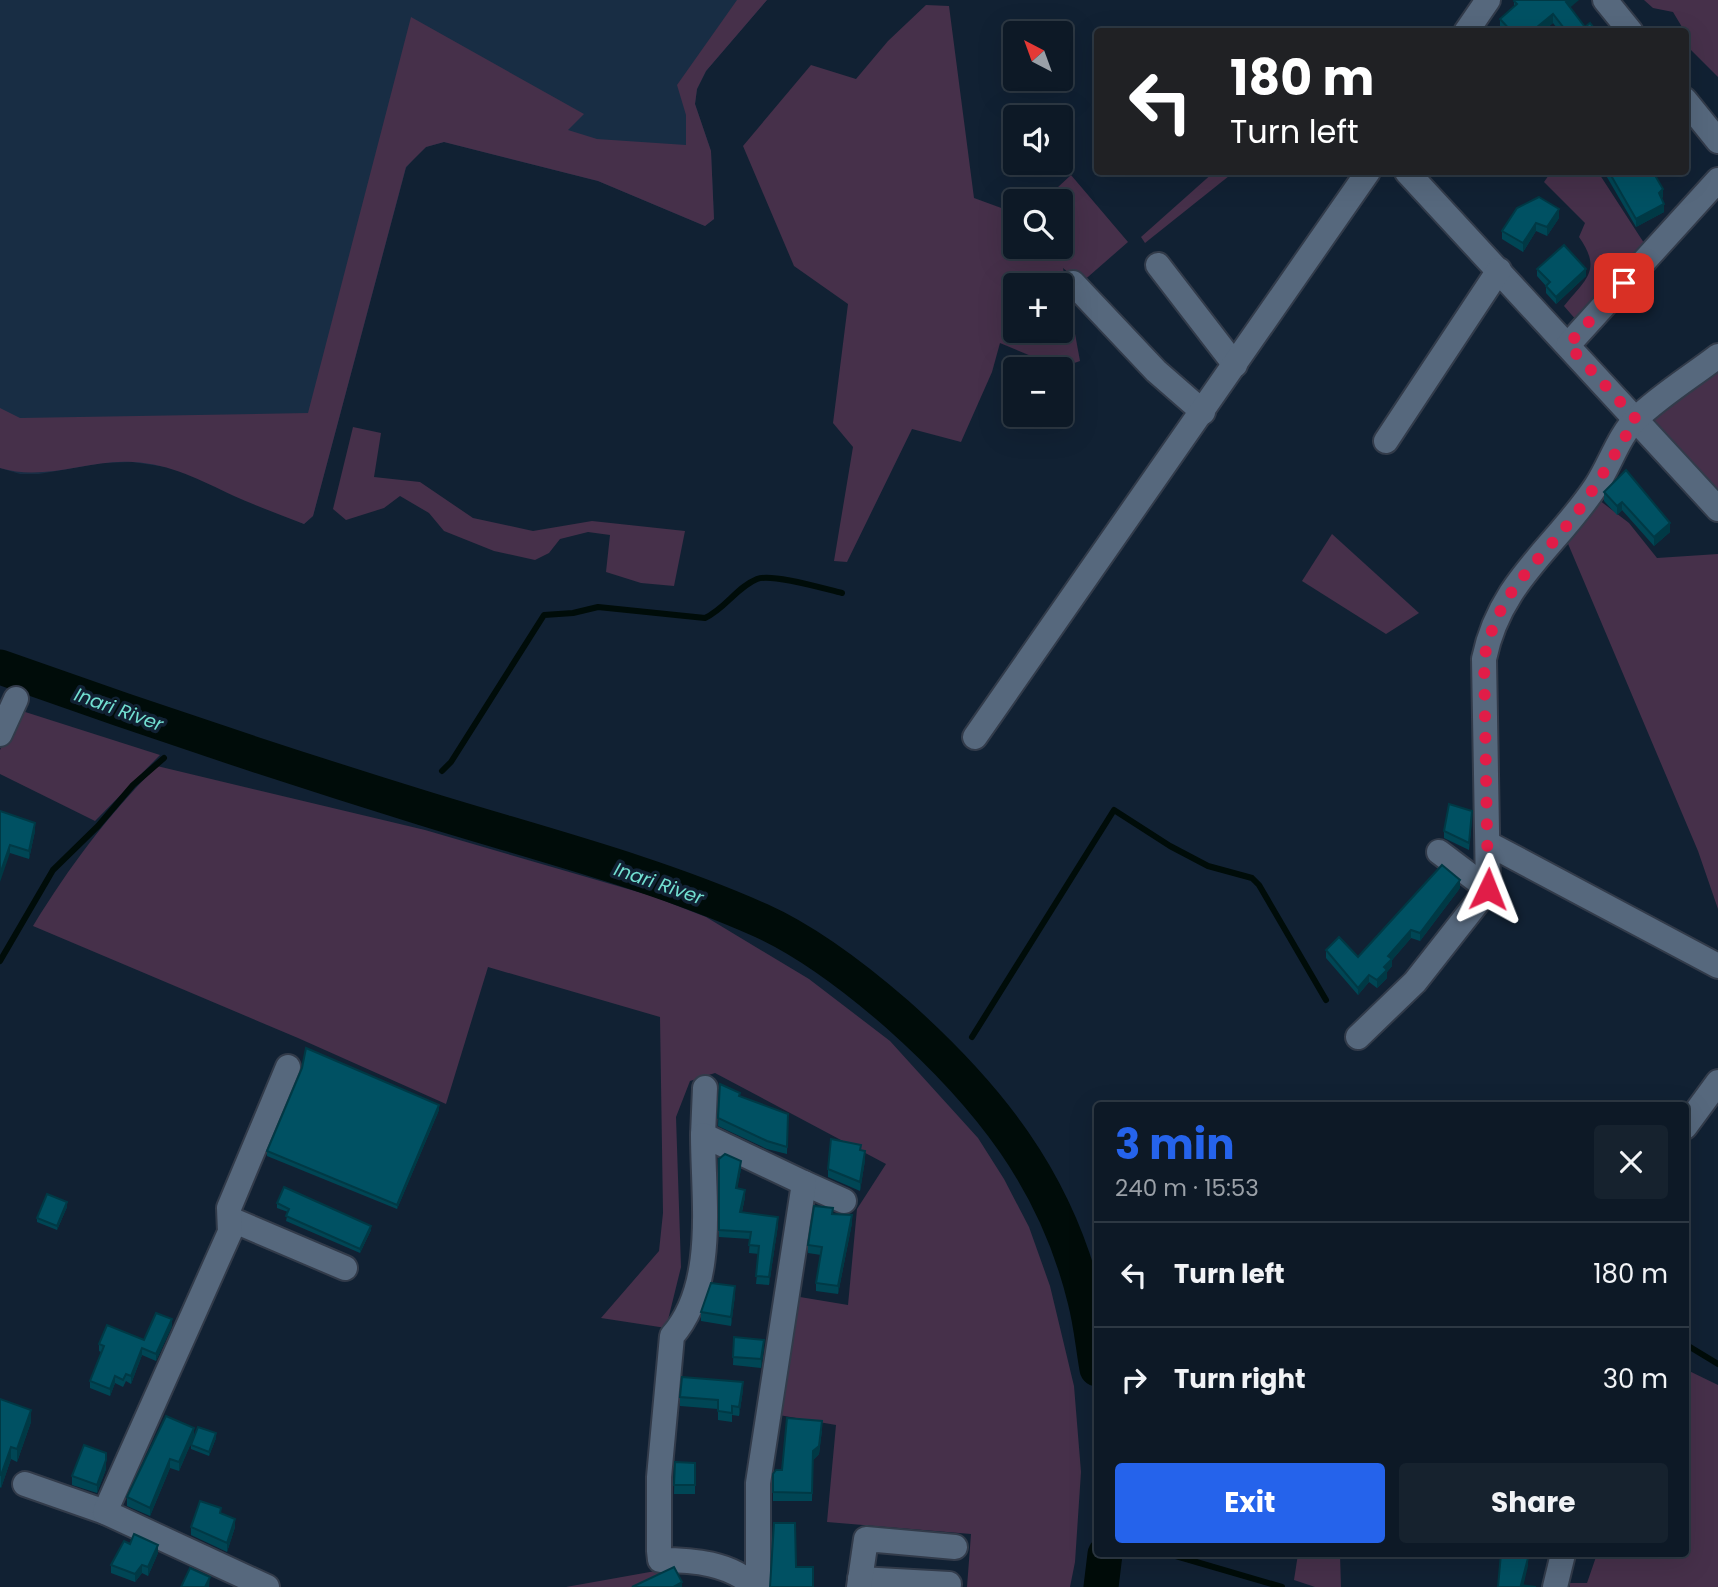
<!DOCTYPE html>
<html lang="en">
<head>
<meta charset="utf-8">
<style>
	:root { --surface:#0d1926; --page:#16222e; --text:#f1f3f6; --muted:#9aa0a7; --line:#2d3843; --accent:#2563eb }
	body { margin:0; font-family:Poppins,sans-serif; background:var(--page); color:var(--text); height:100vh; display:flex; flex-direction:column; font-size:26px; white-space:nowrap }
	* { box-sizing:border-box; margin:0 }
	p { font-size:23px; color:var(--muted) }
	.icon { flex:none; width:38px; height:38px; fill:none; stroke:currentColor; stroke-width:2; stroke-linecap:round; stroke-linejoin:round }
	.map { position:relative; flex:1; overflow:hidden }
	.sheet { position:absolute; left:1094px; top:1102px; width:595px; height:455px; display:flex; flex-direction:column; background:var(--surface); border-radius:7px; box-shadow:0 7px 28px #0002,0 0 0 2px var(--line) }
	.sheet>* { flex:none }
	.guide { position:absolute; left:1094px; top:28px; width:595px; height:147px; border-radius:7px; box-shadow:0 7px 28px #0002,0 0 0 2px var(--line); background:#202124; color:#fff; overflow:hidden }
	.needle { width:46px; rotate:319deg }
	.tools { position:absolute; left:1003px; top:21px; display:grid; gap:14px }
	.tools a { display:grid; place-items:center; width:70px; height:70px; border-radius:7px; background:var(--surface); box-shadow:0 7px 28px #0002,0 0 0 2px var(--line); font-size:35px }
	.pin { position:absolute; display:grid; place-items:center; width:60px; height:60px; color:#fff; margin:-30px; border-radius:14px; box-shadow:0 4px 10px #0006 }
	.me { position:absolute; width:77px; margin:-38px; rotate:2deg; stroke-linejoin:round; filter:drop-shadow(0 0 5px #0008) }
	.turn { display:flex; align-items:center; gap:24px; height:147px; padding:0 21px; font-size:32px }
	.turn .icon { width:91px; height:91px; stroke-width:2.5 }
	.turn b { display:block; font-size:49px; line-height:60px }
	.round { display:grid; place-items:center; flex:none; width:74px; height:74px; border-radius:7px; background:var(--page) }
	.head { display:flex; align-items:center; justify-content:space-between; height:119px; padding:0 21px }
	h1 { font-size:42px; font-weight:700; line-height:52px; color:var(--accent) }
	.primary-button { display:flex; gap:14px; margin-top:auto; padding:14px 21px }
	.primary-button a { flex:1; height:80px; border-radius:7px; background:var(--accent); color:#fff; font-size:28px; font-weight:700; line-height:80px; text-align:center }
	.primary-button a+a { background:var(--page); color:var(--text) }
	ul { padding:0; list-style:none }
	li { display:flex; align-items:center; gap:21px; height:105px; padding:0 21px; border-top:2px solid var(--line) }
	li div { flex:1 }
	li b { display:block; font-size:26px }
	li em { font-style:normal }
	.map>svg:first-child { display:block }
</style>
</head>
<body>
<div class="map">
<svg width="1718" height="1587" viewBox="0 0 1718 1587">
	<rect width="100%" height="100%" fill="#112133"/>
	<!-- built -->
	<polygon fill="#182d44" points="0,0 767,0 706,71 697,89 695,104 711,151 714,219 705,226 598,181 444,142 426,147 415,157 406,168 313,516 304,524 180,469 132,462 103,463 39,474 20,474 0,468"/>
	<!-- green -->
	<g fill="#46304a" fill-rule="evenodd">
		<path d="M737 0H767L706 71 697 89 695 104 711 151 714 219 705 226 598 181 444 142 426 147 406 167 313 516 304 524C280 515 257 506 234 496 200 480 171 464 133 462 87 459 45 482 0 468V408L20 418 308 413 411 17 584 114 568 130 597 139 686 145V115L677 85Z"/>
		<polygon points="1644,0 1718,0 1718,77 1691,50 1685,32 1673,12 1653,8"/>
		<path d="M926 5 949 6 974 198 1015 213V247H1060V201H1043L1071 175 1128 242 1081 283 1063 268 1080 361 1060 368 1000 343 992 372 961 442 912 429 847 562 834 561 853 447 833 423 848 304 794 266 743 146 811 65 856 79 888 41ZM1015 285H1060V331H1015Z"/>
		<polygon points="1214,172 1234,172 1145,243 1141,237"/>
		<path d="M1551 172H1598L1644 243 1577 321 1564 306C1587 278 1602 270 1579 237L1585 223 1544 182Z"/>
		<polygon points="1718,367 1718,496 1653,429 1655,418"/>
		<polygon points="353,427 381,433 374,477 420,482 473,518 533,531 592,521 685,531 674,586 641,583 606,572 610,535 588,532 560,539 549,553 535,560 494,551 444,531 429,513 400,496 384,508 346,520 333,509"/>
		<polygon points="1599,500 1629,523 1657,558 1718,554 1718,909 1698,851 1566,539"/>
		<polygon points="1332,534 1419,613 1386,634 1302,581"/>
		<polygon points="19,710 160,755 95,821 0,774 0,750"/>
		<path d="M157 766 425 830 652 896 706 917 809 979 890 1041 978 1138 1004 1179 1029 1227 1050 1286 1074 1386 1081 1472 1075 1562 1070 1587H967L971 1534 827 1522 836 1425 779 1415 794 1296 848 1305 857 1209 886 1164 715 1073 690 1081 676 1117 681 1267 666 1328 601 1318 659 1251 663 1213 660 1017 488 967 446 1104 298 1038 33 926C70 866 107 816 157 766Z"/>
		<polygon points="1685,1369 1718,1385 1718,1587 1570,1587 1570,1583 1587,1583 1597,1554 1685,1554 1688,1471 1685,1467"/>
		<polygon points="1298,1554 1340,1554 1341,1587 1315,1587 1294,1580"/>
		<polygon points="661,1570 664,1574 640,1587 566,1587"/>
	</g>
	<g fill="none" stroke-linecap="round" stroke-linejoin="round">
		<!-- stream -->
		<g stroke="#000c09" stroke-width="6">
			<path d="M442 771 451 762 544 615 573 613 598 607 705 618C725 609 737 587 757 579 772 573 825 589 842 593"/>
			<polyline points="0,961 53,870 98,826 133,785 164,758"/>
			<polyline points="972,1037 1114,810 1170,846 1208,866 1252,878 1259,885 1326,1000"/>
			<polyline points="1685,1344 1718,1364"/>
			<polyline points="1169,1554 1282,1587"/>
		</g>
		<!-- river -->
		<g stroke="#000c09" stroke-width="35">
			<path d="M0 667C140 717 281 764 423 808 536 843 652 872 760 920 807 941 859 981 897 1014 988 1095 1056 1180 1085 1300 1091 1323 1093 1346 1097 1369"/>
			<polyline points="1101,1587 1105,1554"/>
		</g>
		<!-- minor casing -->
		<g stroke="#323b4a" stroke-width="28">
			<g id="minor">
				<polyline points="1605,0 1631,32"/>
				<polyline points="1466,32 1488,0"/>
				<polyline points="1685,100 1718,141"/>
				<polyline points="1407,172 1718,509"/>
				<polyline points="1158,265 1235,365"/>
				<polyline points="1073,283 1156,371 1203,412"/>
				<polyline points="1568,345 1718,180"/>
				<polyline points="1386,441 1499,270"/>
				<polyline points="0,734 16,699"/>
				<polyline points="975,737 1368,172"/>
				<polyline points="1489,844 1718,966"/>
				<polyline points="1439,852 1488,889"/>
				<path d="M1358 1037 1415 982 1488 889 1484 659C1500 581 1555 548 1596 486 1610 465 1619 435 1637 418 1661 395 1692 376 1718 356"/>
				<polyline points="1685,1127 1718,1082"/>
				<polyline points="703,1135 705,1088"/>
				<polyline points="804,1183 844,1201"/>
				<polyline points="230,1219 345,1268"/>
				<polyline points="25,1484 105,1512"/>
				<polyline points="860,1579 949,1584"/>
				<polyline points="267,1587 105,1512 230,1232 229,1208 288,1067"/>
				<path d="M755 1587C730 1563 694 1560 660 1560L659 1551V1477L672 1336C717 1285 703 1199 703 1135L804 1183 758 1483V1587"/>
				<polyline points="859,1587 866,1539 955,1547"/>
				<polyline points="1555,1587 1563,1554"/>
			</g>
		</g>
		<!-- minor -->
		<use href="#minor" stroke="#56687d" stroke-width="24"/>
	</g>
	<!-- wall -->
	<g fill="#004655">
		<polygon points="1514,1 1570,8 1585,27 1597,32 1560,32 1553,23 1542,32 1504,32 1500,27 1500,19 1514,6"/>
		<polygon points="1604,172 1653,172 1663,197 1661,198 1664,212 1636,227"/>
		<polygon points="1559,218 1547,236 1536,231 1523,252 1502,239 1502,231"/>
		<polygon points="1537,269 1586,276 1556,304 1546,293 1546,286 1537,276"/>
		<polygon points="1626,470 1670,532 1654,546 1622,510 1617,515 1604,501 1604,492"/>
		<polygon points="0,811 35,831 29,859 10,853"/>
		<polygon points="1472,818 1469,850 1444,838 1444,831"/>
		<polygon points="1460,888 1420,941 1411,938 1392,960 1392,966 1387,972 1387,978 1377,988 1369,982 1358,995 1326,958 1326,950 1358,957"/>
		<polygon points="720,1084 740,1097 788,1114 787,1154 767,1149 718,1126"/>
		<polygon points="439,1110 397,1209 267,1156 267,1151"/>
		<polygon points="719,1159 741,1169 737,1188 745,1197 742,1212 778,1225 769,1285 756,1284 759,1254 749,1253 750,1239 719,1237"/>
		<polygon points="865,1160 860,1191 828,1177 828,1169"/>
		<polygon points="277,1203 371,1230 360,1253 286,1221 288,1212 277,1208"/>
		<polygon points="67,1207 57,1230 37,1222 37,1218"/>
		<polygon points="833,1214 852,1223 838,1294 816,1291 816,1283 821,1255 808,1253 808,1245"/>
		<polygon points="735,1295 731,1326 701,1321 701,1312"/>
		<polygon points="172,1326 156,1361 142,1355 131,1384 126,1381 123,1387 115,1383 110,1396 90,1388 90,1381 101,1352 99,1351 99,1344 144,1340"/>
		<polygon points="734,1337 764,1348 761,1368 733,1365"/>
		<polygon points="743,1390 739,1416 732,1415 732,1422 718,1420 718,1409 680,1406 680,1397"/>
		<polygon points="0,1399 31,1422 17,1462 11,1459 1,1488 0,1487"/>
		<polygon points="822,1430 819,1454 813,1460 812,1501 773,1501 773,1474 782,1470"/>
		<polygon points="194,1436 179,1471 170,1468 150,1516 127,1506 127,1497"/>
		<polygon points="216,1438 209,1456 191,1449 191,1445"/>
		<polygon points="675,1462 695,1463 695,1494 674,1494"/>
		<polygon points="106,1469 97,1493 72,1485 72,1476"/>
		<polygon points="221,1514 235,1527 227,1552 191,1535 191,1527"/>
		<polygon points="130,1544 158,1553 148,1576 142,1573 135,1582 111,1573 111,1565"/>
	</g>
	<!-- shaded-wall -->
	<g fill="#003945">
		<polygon points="1569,0 1579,0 1566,11 1566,2"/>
		<polygon points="1553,14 1553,23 1542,32 1531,32"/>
		<polygon points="1663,189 1663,197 1659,201 1659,193"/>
		<polygon points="1664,204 1664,212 1636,227 1636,219"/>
		<polygon points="1559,209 1559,218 1547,236 1547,227"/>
		<polygon points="1536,223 1536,231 1523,252 1523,243"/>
		<polygon points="1586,269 1586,276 1556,304 1556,297"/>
		<polygon points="1622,502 1622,510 1617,515 1617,506"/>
		<polygon points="1670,523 1670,532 1654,546 1654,537"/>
		<polygon points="35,823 35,831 29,859 29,851"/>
		<polygon points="10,845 10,853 0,882 0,874"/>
		<polygon points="1460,880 1460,888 1420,941 1420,933"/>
		<polygon points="1411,930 1411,938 1392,960 1392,966 1387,972 1387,978 1377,988 1377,980 1388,956"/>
		<polygon points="1369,975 1369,982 1358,995 1358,988"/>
		<polygon points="439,1105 439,1110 397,1209 397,1205"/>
		<polygon points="865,1151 865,1160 860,1191 860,1182"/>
		<polygon points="741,1161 741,1169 736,1196 736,1188"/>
		<polygon points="745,1190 745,1197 740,1220 740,1212"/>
		<polygon points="67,1202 67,1207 57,1230 57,1226"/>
		<polygon points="852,1215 852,1223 838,1294 838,1286"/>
		<polygon points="778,1217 778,1225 769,1285 769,1277"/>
		<polygon points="371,1226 371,1230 360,1253 360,1249"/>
		<polygon points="735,1286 735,1295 731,1326 731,1317"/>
		<polygon points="172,1319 172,1326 156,1361 156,1354"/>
		<polygon points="764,1340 764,1348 761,1368 761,1359"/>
		<polygon points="142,1348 142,1355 131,1384 131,1376"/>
		<polygon points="115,1376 115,1383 110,1396 110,1389"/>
		<polygon points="743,1382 743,1390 739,1416 739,1407"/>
		<polygon points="31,1410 31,1422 17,1462 17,1449"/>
		<polygon points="822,1421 819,1454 813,1460 812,1501 813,1451"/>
		<polygon points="194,1428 194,1436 179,1471 179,1462"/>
		<polygon points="216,1433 216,1438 209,1456 209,1452"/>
		<polygon points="11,1447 11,1459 1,1488 1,1475"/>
		<polygon points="170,1459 170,1468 150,1516 150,1508"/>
		<polygon points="106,1460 106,1469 97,1493 97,1485"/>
		<polygon points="235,1519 235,1527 227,1552 227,1543"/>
		<polygon points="158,1545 158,1553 148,1576 148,1567"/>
		<polygon points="1528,1558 1528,1566 1523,1587 1521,1587"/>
		<polygon points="142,1565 142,1573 135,1582 135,1574"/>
		<polygon points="210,1577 209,1587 205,1587"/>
		<polygon points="682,1582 682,1587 673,1587"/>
	</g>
	<!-- building -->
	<g fill="#005163" stroke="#003945" stroke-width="2">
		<polygon points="1515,0 1569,0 1566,2 1585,27 1590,23 1597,32 1567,32 1553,14 1531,32 1512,32 1500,19 1517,4 1514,1"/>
		<polygon points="1609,172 1653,172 1663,189 1659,193 1664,204 1636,219"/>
		<polygon points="1539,197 1559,209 1547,227 1536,223 1523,243 1502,231 1517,208"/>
		<polygon points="1564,245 1586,269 1556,297 1546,286 1550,282 1537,269"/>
		<polygon points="1626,470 1670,523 1654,537 1622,502 1617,506 1604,492"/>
		<polygon points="1449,804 1472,811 1469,843 1444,831"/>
		<polygon points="0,811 35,823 29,851 10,845 0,874"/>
		<polygon points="1442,865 1460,880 1420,933 1411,930 1388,956 1392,959 1384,967 1387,970 1377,980 1369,975 1358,988 1326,950 1339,937 1358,957"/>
		<polygon points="306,1048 439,1105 397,1205 267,1151 302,1068"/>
		<polygon points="720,1084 740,1093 739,1096 788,1114 787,1147 767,1141 718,1118"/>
		<polygon points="831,1139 861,1145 860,1150 865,1151 860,1182 828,1169"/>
		<polygon points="725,1154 741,1161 736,1188 745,1190 740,1212 778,1217 769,1277 756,1276 759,1246 749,1245 751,1232 719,1230 719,1159"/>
		<polygon points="284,1187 371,1226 360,1249 286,1216 289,1209 277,1203"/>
		<polygon points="47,1194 67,1202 57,1226 37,1218"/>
		<polygon points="814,1206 833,1208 832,1214 852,1215 838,1286 816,1283 822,1247 808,1245"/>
		<polygon points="711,1283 735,1286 731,1317 701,1312"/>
		<polygon points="156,1313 172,1319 156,1354 142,1348 131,1376 126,1374 123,1380 115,1376 110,1389 90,1381 104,1346 99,1344 107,1325 144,1340"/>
		<polygon points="734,1337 764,1340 761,1359 733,1357"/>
		<polygon points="682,1377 743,1382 739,1407 732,1406 732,1413 718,1411 718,1400 680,1397"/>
		<polygon points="0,1399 31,1410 17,1449 11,1447 1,1475 0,1475"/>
		<polygon points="166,1416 194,1428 179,1462 170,1459 150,1508 127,1497"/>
		<polygon points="787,1418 822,1421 819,1446 813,1451 812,1493 773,1492 773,1474 776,1470 782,1470"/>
		<polygon points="198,1427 216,1433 209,1452 191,1445"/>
		<polygon points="84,1445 106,1453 106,1460 97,1485 72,1476"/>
		<polygon points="675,1462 695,1463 695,1485 674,1485"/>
		<polygon points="200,1501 221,1508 220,1513 235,1519 227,1543 191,1527"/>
		<polygon points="774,1523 795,1523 796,1567 813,1567 813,1587 770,1587"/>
		<polygon points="134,1534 158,1545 148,1567 142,1565 135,1574 111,1565 124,1541 130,1544"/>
		<polygon points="1501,1554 1528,1558 1521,1585 1536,1587 1498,1587"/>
		<polygon points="674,1567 682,1582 673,1587 632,1587"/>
		<polygon points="190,1568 210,1577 205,1587 181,1587"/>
	</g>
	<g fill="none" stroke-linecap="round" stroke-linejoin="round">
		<!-- route -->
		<path stroke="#e11d48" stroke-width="12" stroke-dasharray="0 21.6" d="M1488 889 1484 659C1498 591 1533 569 1572 519 1596 488 1615 453 1636 419L1568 345 1624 283"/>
	</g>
	<g text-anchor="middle" stroke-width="7" stroke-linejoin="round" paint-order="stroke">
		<!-- water labels -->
		<g font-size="19" font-style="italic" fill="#72dfd1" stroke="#112133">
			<text transform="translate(119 709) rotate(20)" y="7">Inari River</text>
			<text transform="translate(659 883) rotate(19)" y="7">Inari River</text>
		</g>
	</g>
</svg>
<div class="tools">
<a><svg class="needle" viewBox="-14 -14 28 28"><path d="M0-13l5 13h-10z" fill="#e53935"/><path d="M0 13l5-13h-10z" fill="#9aa0a7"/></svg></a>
<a><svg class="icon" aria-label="sound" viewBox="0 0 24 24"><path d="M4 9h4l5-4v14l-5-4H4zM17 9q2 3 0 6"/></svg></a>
<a><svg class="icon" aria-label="search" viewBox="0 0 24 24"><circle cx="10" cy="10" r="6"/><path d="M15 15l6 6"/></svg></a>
<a>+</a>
<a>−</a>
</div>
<div class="pin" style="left:1624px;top:283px;background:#d93025"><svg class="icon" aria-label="arrive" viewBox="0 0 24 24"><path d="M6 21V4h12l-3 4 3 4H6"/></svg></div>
<svg class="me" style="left:1488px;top:889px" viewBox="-20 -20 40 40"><path d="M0-17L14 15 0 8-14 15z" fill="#e11d48" stroke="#fff" stroke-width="4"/></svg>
<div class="guide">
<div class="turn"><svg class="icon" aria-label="left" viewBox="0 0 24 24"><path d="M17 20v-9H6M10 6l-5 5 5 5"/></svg><div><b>180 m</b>Turn left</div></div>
</div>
<section class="sheet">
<div class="head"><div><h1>3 min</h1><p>240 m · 15:53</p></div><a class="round"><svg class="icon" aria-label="close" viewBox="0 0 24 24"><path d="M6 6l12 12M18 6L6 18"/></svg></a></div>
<ul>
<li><svg class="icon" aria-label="left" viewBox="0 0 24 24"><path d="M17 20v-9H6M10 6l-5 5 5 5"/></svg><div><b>Turn left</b></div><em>180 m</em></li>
<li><svg class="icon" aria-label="right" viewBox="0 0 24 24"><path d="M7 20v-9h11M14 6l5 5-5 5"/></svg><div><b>Turn right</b></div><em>30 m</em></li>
</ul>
<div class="primary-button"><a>Exit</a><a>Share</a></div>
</section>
</div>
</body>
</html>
